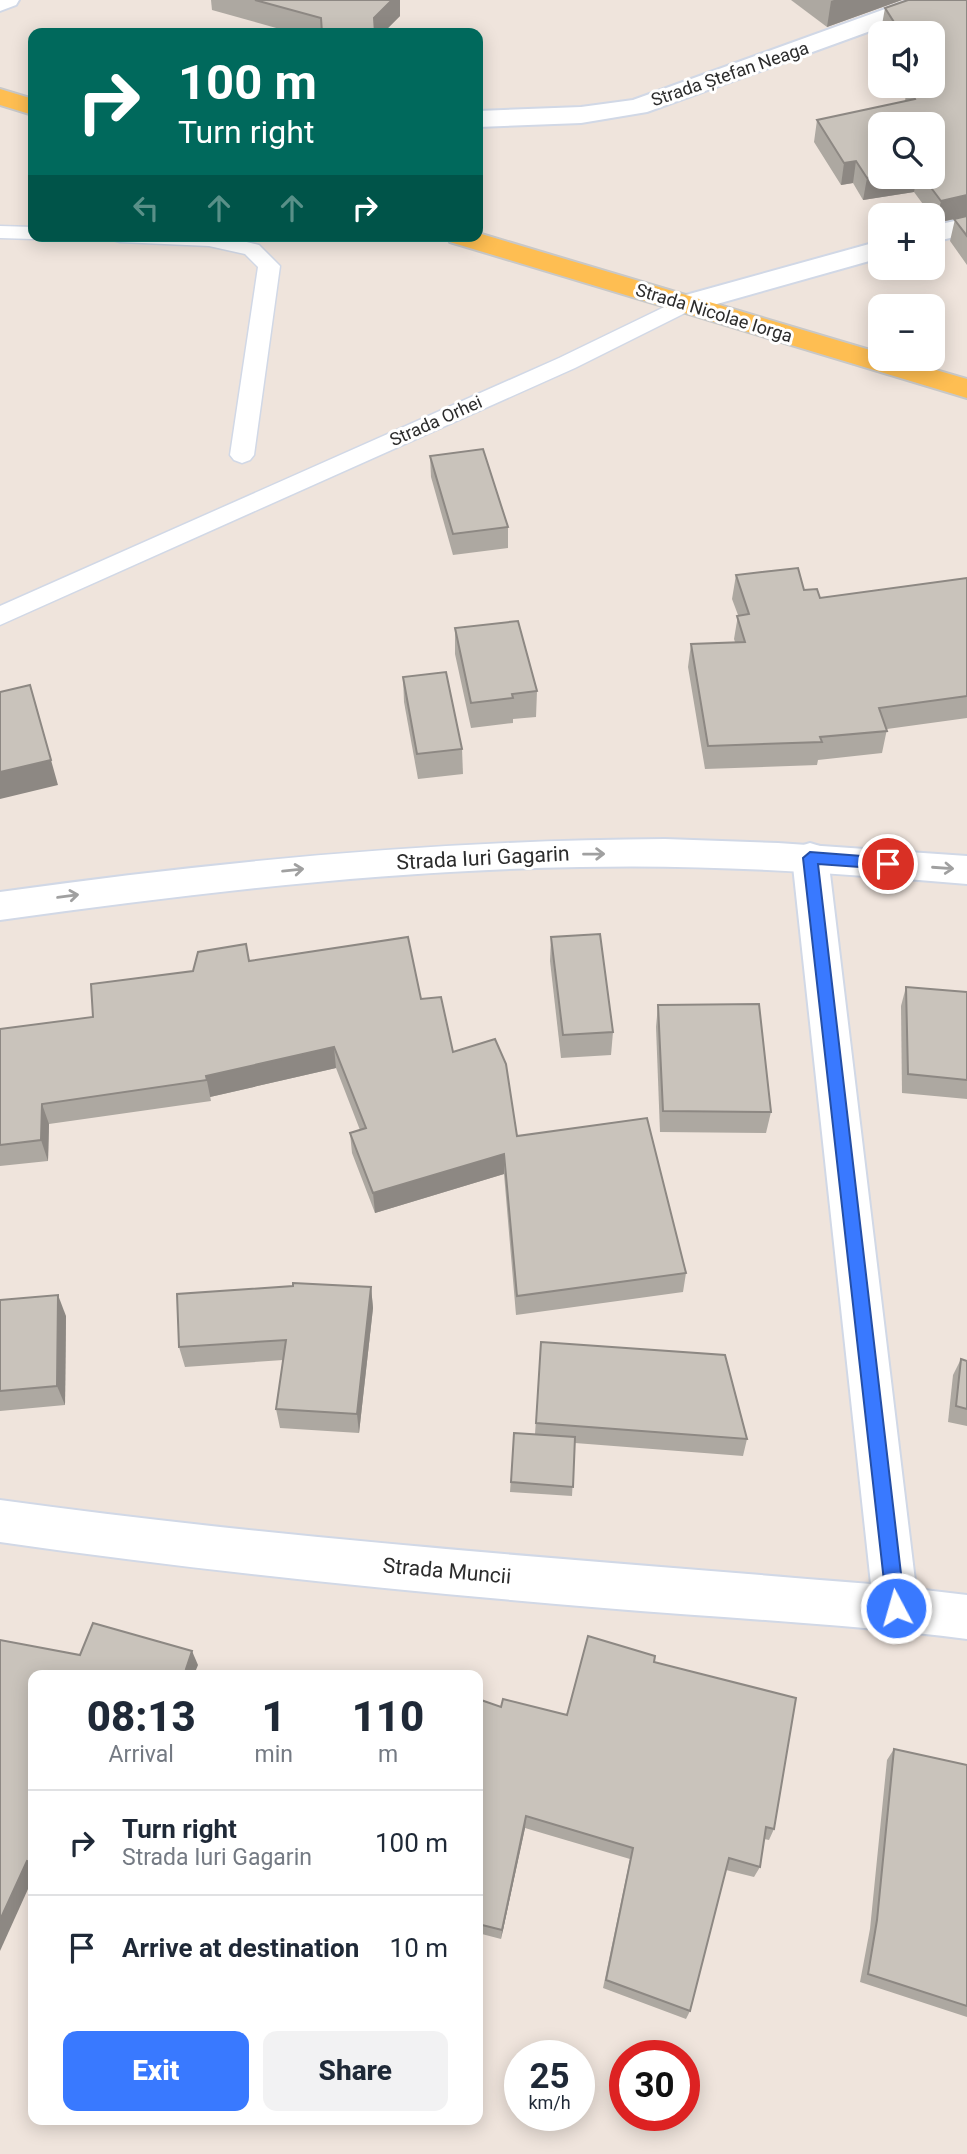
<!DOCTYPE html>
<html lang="en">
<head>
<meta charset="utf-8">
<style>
	:root { --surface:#fff; --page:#f2f2f3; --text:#1f2937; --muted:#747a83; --line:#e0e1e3; --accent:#3979ff }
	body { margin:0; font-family:Roboto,sans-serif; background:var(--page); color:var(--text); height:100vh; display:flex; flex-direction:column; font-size:26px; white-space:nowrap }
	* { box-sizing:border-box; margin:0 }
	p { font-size:23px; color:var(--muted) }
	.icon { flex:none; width:38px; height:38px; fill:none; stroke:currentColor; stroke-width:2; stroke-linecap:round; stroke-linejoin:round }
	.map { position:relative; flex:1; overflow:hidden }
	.drawer { position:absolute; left:28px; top:1670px; width:455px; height:455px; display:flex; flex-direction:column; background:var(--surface); border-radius:14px; box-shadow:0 4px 18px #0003 }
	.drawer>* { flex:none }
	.guide { position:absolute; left:28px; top:28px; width:455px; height:214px; border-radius:14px; box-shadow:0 4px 18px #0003; background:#00695c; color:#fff; overflow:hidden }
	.tools { position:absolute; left:868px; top:21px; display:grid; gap:14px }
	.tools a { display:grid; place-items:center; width:77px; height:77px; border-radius:14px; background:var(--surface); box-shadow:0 4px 18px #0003; font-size:35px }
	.speed { position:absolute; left:504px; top:2040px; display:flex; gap:14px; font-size:35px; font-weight:700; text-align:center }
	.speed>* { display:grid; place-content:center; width:91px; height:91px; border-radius:50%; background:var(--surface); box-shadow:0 4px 18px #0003; line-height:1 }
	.speed small { font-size:18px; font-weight:400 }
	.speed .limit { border:10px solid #d22; background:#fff; color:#111 }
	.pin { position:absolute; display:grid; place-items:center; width:60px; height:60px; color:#fff; margin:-30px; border:4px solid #fff; border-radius:50%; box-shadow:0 2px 7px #0007 }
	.me { position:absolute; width:77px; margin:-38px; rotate:354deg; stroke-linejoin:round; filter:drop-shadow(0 0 5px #0008) }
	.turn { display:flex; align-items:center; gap:24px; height:147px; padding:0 35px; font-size:32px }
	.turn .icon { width:91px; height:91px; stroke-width:2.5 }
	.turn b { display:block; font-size:49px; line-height:60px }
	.lanes { display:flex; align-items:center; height:66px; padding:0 35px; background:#0003; justify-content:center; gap:35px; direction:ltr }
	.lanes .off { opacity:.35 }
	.eta { display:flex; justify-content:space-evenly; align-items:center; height:119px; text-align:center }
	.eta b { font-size:42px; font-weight:800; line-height:49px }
	.action { display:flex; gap:14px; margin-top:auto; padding:14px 35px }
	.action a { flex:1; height:80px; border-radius:14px; background:var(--accent); color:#fff; font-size:28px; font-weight:800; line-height:80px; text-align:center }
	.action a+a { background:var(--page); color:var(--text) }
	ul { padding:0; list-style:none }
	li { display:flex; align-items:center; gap:21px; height:105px; padding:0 35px; border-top:2px solid var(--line) }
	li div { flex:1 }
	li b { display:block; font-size:26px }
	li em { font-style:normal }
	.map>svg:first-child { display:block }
</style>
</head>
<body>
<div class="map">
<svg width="967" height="2154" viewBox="0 0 967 2154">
	<rect width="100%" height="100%" fill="#efe4dc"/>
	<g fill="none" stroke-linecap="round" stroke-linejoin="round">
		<!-- service casing -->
		<g stroke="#d1d8e6" stroke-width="3">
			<g id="service">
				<polygon points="0,226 33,227 33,236 41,236 33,239 0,238"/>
				<polygon points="110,236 221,236 259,245 280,266 254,455 250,460 242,463 234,460 230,455 258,267 245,254 209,246 120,242 113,240"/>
				<polygon points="685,297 693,299 696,304 693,309 575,368 0,625 0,606 559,358"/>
			</g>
		</g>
		<!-- minor casing -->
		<g stroke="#d1d8e6" stroke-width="4">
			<g id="minor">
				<polygon points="0,0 19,0 16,5 0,11"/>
				<polygon points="910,0 945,0 942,5 647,112 581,123 478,127 478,111 581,107 633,100"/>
				<path d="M810 843 823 847 828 857 916 1589 967 1595V1639C847 1624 725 1618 604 1608 402 1591 201 1571 0 1542V1500C289 1540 580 1560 871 1584L792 857 797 847Z"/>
			</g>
		</g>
		<!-- tertiary casing -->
		<g stroke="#d1d8e6" stroke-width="4">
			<g id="tertiary">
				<polygon points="967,218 967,234 933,242 933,226"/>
				<polygon points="880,241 880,258 685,313 675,310 671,304 675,298"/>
				<path d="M665 839 778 843 967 856V884C838 873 710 864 580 867 386 870 193 893 0 920V892C221 861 442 840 665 839Z"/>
			</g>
		</g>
		<!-- primary casing -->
		<g stroke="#c8c8c8" stroke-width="4">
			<g id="primary">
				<polygon points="0,89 33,99 33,115 0,105"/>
				<polygon points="478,233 880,353 880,359 898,359 967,379 967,398 450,242 447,236 478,236"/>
			</g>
		</g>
		<!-- service -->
		<use href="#service" fill="#fff" fill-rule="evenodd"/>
		<!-- minor -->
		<use href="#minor" fill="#fff" fill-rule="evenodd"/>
		<!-- tertiary -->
		<use href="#tertiary" fill="#fff" fill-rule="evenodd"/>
		<!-- primary -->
		<use href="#primary" fill="#febe52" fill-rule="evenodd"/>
	</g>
	<!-- wall -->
	<g fill="#ada8a1" fill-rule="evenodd">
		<polygon points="211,0 400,0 400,16 383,33 294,33 212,10"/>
		<polygon points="791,0 902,0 827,27"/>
		<path d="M967 0V265L950 241 955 219 936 223 933 218V215H931L914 192 863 200 853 183 841 185 814 142 817 120 905 101 907 86H933V33H884L881 30 885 8ZM933 124V177H880Z"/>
		<polygon points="430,456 508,527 508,548 453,555 431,477"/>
		<polygon points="736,575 804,590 820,598 967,578 967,718 887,729 882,753 818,760 817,765 705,769 688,667 691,644 735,642 734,639 738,615 732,599"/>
		<polygon points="455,628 537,691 536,717 513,719 513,723 471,728 455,654"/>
		<polygon points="403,677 462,749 463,774 418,779 404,702"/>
		<polygon points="551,937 613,1032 611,1055 561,1058 550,961"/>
		<polygon points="249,961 421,999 453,1052 517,1136 686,1273 683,1292 516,1315 504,1174 375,1213 352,1153 350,1133 360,1130 336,1068 210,1097 211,1101 49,1124 48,1161 0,1166 0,1029 93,1017 193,971"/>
		<polygon points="906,987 967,992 967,1099 902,1093 901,1006"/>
		<polygon points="658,1005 771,1112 766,1133 660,1132 656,1027"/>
		<polygon points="371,1287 373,1308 359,1433 280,1428 276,1409 283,1360 185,1367 179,1347"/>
		<polygon points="0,1300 66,1316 65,1405 0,1411"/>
		<polygon points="541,1342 747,1439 743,1456 575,1443 572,1496 510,1492 514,1433 535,1434"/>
		<polygon points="961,1359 967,1361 967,1426 948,1422 953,1375"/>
		<polygon points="654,1662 774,1829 769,1840 764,1839 760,1867 754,1877 726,1870 690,2011 686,2019 603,1988 630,1859 525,1828 501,1939 478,1933 478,1699 501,1707 567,1715"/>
		<polygon points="894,1749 967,1765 967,2017 860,1982 870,1929 887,1760"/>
	</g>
	<!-- shaded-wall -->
	<g fill="#8d8883">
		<polygon points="392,0 400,0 400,16 383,33 374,33 374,18"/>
		<polygon points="834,0 902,0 827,27 831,1"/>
		<polygon points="856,161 853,183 841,185 844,163"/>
		<polygon points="880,176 880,177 917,177 914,192 863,200 867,178"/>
		<polygon points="967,195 967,216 936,223 941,201"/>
		<polygon points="51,760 58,785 0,799 0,772"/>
		<polygon points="334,1047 336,1068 210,1097 211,1101 206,1076"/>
		<polygon points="42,1104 49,1124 48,1161 41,1140"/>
		<polygon points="504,1154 504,1174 375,1213 373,1193"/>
		<polygon points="371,1287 373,1308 359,1433 357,1414"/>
		<polygon points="58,1295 66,1316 65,1405 57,1386"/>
		<polygon points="192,1651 198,1665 194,1675 186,1669"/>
		<polygon points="526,1816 525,1828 501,1939 502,1930"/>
		<polygon points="27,1861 33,1868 33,1878 0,1951 0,1920"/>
	</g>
	<!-- building -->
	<g fill="#c9c3bb" stroke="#8d8883" stroke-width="2">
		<polygon points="255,0 392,0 374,18 375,33 322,33 321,18"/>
		<polygon points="908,0 967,0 967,195 941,201 923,177 933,177 933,124 880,124 880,176 867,178 856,161 844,163 817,120 915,99 909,86 933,86 933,33 901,33 885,8"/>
		<polygon points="967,216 967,236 954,219"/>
		<polygon points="483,449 508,527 453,534 430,456"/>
		<polygon points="798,568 804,590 817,589 820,598 967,578 967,696 879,708 887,731 820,737 822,742 708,746 691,644 745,642 737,616 749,614 736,575"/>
		<polygon points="518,621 537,691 512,694 513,698 471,703 455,628"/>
		<polygon points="446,672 462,749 417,754 403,677"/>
		<polygon points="30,685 51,760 0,772 0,692"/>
		<polygon points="600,934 613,1032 563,1035 551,937"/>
		<polygon points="408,937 421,999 441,997 453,1052 495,1039 506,1064 517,1136 647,1118 686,1273 517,1296 504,1154 373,1193 350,1133 366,1128 334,1047 206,1076 207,1080 42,1104 41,1140 0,1145 0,1029 93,1017 91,984 193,971 198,952 246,944 249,961"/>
		<polygon points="906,987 967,992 967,1080 908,1074"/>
		<polygon points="759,1004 771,1112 663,1111 658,1005"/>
		<polygon points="293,1283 371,1287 357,1414 276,1409 286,1340 179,1347 177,1294 293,1286"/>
		<polygon points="58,1295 57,1386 0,1391 0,1300"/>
		<polygon points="541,1342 725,1355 747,1439 536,1423"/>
		<polygon points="961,1359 967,1361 967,1409 956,1406"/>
		<polygon points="514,1433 575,1437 573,1487 511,1482"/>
		<polygon points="93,1623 192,1651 186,1669 208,1675 33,1675 33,1863 27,1861 0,1920 0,1640 80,1655"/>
		<polygon points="588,1636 655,1656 654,1662 796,1698 774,1829 766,1827 760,1867 729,1858 690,2011 606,1980 633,1848 526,1816 502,1930 478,1924 478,1699 501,1707 503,1699 567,1715"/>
		<polygon points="894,1749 967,1765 967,2006 868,1974 877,1920"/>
	</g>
	<!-- one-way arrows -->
	<defs><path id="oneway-shaft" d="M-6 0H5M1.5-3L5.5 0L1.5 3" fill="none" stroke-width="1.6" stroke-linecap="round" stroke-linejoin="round" transform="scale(1.75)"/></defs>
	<g stroke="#a0a0a0">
		<use href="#oneway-shaft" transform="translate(594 854) rotate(-1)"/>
		<use href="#oneway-shaft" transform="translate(943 868) rotate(4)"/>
		<use href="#oneway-shaft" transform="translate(293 870) rotate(-6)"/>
		<use href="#oneway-shaft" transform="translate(68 896) rotate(-8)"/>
	</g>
	<!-- route -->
	<polygon fill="#3979ff" stroke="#254fa6" stroke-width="2" points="810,852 888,858 896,864 888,869 818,864 905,1608 903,1614 896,1617 889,1614 887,1608 803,858"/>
	<g text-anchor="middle" stroke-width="6" stroke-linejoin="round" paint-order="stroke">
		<!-- far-street labels -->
		<g font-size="18" fill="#2c2c2c" stroke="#fff">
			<text transform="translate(730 74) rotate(-19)" y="6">Strada Ștefan Neaga</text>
			<text transform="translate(714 313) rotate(17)" y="6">Strada Nicolae Iorga</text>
			<text transform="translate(436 421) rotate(-24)" y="6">Strada Orhei</text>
		</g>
		<!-- street labels -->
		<g font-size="21" fill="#2c2c2c" stroke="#fff">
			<text transform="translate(483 858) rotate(-3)" y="7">Strada Iuri Gagarin</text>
			<text transform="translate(447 1571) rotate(5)" y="7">Strada Muncii</text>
		</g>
	</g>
</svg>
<div class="tools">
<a><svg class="icon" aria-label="sound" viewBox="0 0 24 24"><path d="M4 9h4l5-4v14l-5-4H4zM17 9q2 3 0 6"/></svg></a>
<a><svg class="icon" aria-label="search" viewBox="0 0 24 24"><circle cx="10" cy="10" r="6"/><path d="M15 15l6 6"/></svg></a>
<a>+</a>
<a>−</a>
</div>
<div class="speed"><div>25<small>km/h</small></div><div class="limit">30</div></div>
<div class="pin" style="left:888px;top:864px;background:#d93025"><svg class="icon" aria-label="arrive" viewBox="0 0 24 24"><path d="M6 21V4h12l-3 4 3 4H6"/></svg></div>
<svg class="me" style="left:896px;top:1608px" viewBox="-20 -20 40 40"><circle r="17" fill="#3979ff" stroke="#fff" stroke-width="3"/><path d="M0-11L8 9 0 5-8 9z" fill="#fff"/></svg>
<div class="guide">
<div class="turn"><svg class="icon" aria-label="right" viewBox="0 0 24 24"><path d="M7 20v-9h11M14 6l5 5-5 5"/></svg><div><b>100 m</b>Turn right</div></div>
<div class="lanes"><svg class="icon off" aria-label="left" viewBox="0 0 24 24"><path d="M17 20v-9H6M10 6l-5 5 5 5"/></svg><svg class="icon off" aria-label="ahead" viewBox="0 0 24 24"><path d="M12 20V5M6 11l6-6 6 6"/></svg><svg class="icon off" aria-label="ahead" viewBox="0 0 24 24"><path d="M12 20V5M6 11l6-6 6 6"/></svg><svg class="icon" aria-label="right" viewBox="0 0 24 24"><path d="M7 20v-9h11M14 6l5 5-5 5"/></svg></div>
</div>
<section class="drawer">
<div class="eta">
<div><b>08:13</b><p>Arrival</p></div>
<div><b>1</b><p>min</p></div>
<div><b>110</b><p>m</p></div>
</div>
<ul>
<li><svg class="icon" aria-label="right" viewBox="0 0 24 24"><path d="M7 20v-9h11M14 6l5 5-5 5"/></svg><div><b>Turn right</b><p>Strada Iuri Gagarin</p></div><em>100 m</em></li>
<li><svg class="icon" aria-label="arrive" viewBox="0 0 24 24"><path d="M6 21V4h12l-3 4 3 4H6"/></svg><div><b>Arrive at destination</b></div><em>10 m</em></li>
</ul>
<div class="action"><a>Exit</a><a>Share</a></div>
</section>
</div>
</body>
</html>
